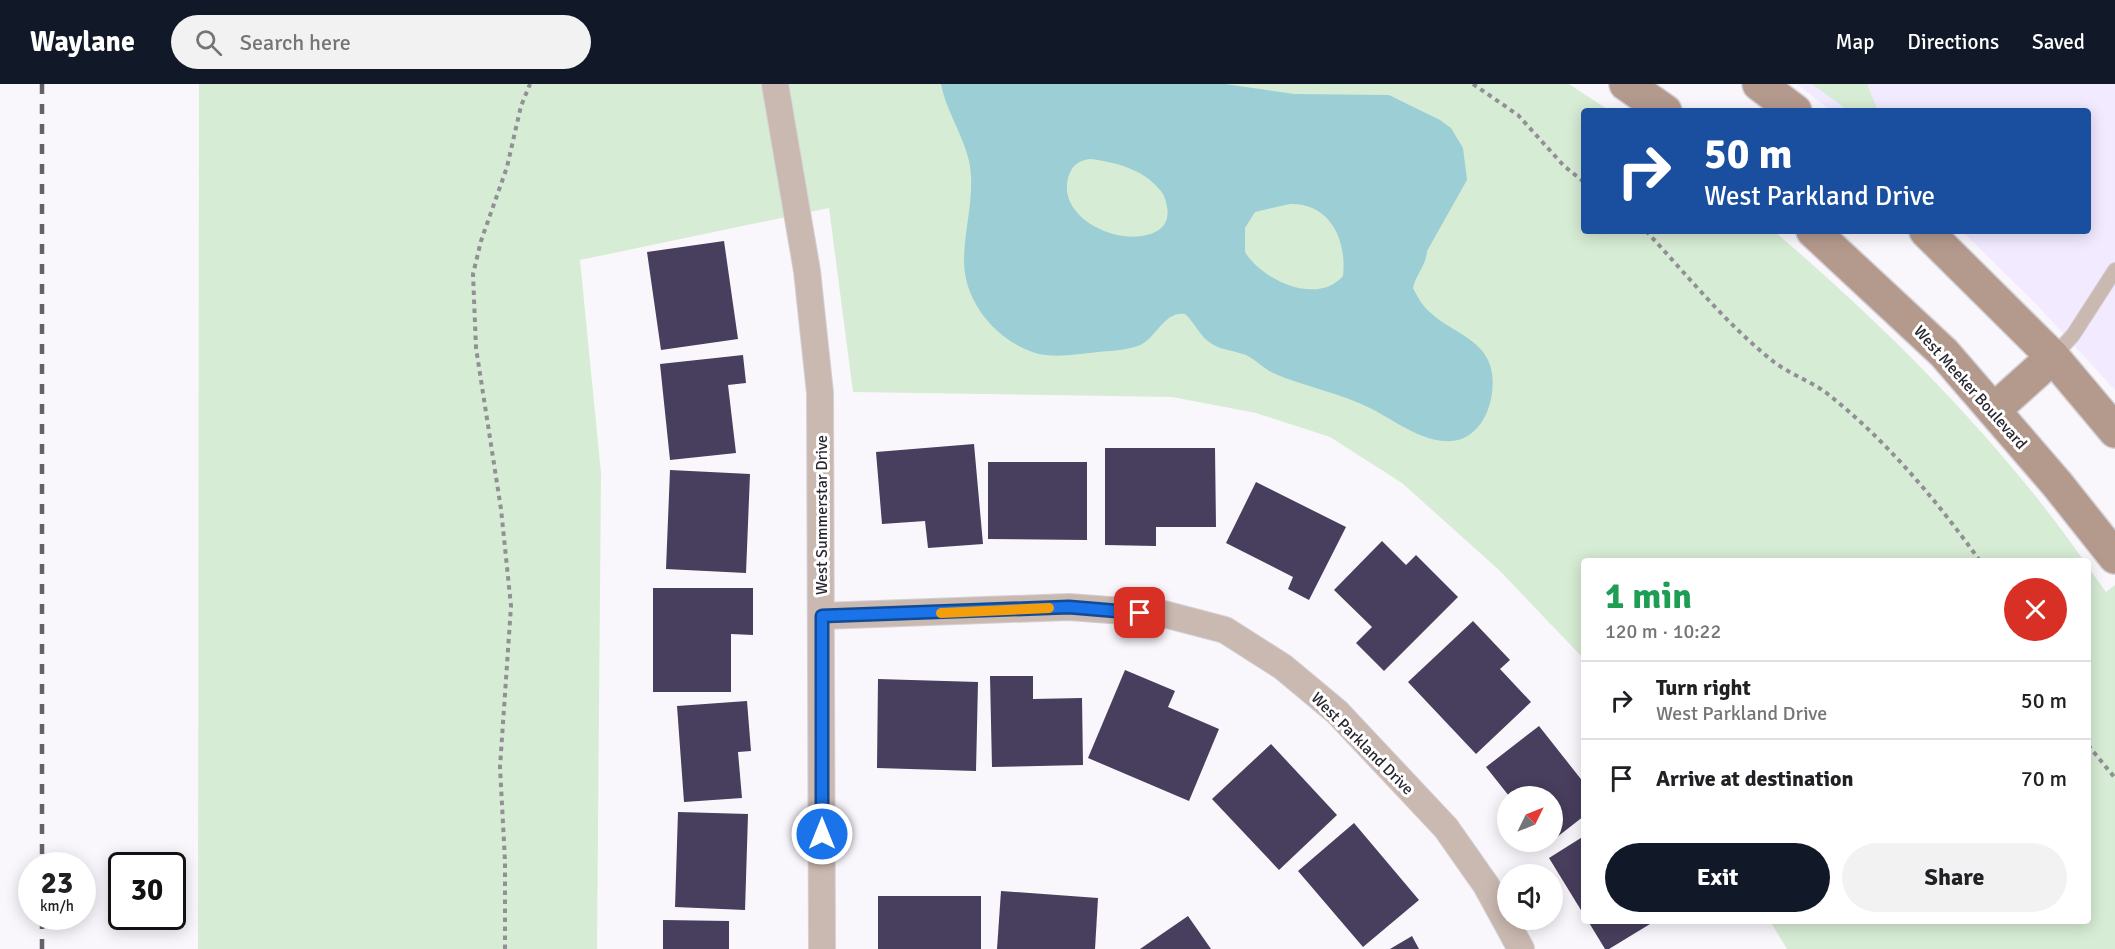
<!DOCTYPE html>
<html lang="en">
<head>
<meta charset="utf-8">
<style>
	:root { --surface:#fff; --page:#f2f2f2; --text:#202124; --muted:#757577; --line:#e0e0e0; --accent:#111827 }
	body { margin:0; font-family:Signika,sans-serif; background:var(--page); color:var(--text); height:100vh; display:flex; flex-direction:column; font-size:22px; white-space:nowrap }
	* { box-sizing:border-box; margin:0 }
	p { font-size:20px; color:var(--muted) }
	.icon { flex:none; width:33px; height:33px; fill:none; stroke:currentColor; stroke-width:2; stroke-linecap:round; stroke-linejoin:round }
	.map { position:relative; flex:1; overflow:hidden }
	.details { position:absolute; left:1581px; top:474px; width:510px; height:366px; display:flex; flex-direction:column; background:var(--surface); border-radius:6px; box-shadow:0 3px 15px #0003 }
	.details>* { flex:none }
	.hud { position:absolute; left:1581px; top:24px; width:510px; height:126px; border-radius:6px; box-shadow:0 3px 15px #0003; background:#1a4fa0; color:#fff; overflow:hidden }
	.needle { width:39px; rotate:47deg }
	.buttons { position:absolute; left:1497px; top:702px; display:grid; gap:12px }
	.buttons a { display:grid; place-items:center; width:66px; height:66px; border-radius:50%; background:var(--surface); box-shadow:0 3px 15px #0003; font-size:30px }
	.speed { position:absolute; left:18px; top:768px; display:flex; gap:12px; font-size:30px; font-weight:700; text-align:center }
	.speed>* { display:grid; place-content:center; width:78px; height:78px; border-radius:50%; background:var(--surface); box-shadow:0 3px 15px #0003; line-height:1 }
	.speed small { font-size:15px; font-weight:400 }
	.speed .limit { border:3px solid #111; border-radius:9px; background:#fff; color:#111 }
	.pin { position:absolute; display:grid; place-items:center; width:51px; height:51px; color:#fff; margin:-26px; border-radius:12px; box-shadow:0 3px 9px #0006 }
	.me { position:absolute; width:66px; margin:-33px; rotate:0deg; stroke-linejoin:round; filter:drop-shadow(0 0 4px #0008) }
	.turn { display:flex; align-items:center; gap:21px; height:126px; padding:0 24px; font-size:27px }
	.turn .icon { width:78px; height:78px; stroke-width:2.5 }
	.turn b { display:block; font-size:42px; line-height:51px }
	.round { display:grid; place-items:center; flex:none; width:63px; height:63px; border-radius:32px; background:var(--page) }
	.summary { display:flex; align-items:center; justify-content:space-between; height:102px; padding:0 24px }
	h1 { font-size:36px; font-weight:800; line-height:45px; color:#1e9e55 }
	.primary-button { display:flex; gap:12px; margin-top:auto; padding:12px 24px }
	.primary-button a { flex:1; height:69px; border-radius:36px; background:var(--accent); color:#fff; font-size:24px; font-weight:800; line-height:69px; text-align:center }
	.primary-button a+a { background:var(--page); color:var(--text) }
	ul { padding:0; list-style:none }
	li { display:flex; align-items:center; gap:18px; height:78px; padding:0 24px; border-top:2px solid var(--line) }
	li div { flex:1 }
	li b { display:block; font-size:22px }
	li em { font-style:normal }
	header { display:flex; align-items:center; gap:36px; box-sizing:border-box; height:84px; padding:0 30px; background:var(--accent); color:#fff }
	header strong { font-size:28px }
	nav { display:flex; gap:33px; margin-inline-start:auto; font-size:21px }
	.search { width:420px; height:54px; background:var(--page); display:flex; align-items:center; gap:15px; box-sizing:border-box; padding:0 21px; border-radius:33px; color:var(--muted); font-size:22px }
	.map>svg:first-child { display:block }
</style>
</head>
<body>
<header>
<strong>Waylane</strong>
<div class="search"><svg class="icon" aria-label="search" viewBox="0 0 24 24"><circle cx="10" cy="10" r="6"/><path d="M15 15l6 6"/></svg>Search here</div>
<nav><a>Map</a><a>Directions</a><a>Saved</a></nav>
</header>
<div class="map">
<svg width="2115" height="865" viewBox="0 0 2115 865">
	<rect width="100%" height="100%" fill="#f9f7fc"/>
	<!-- built -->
	<polygon fill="#f2eaff" points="1797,0 2115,0 2115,306 2036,220 1962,147 2088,147 2088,27 1831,27"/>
	<!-- green -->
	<g fill="#d7ecd4">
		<path d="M199 0H1569L1610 27H1584V147H1774C1888 245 1997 353 2084 477H1584V575L1499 486 1402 399 1330 353 1256 329 1172 313 853 308 829 124 580 176 601 389 597 865H198Z"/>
		<polygon points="1812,0 1867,0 1878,27 1849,27"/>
		<polygon points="2088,483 2106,508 2115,501 2115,865 1787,865 1770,837 2088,837"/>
	</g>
	<!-- water -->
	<path fill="#9cced6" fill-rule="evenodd" d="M941 0H1225L1294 10 1389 11 1440 36 1451 44 1463 64 1467 96 1427 167C1426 182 1416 190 1413 204 1418 214 1423 223 1432 230 1453 249 1487 256 1492 289 1496 316 1483 354 1452 357 1423 359 1395 337 1372 325 1341 309 1305 303 1273 289 1263 284 1256 276 1246 271 1236 267 1221 266 1212 260 1200 253 1195 239 1185 230 1163 227 1157 255 1138 262 1126 266 1110 267 1098 268 1079 270 1057 274 1039 270 998 259 964 219 964 177 964 144 976 110 969 77 963 50 946 27 941 0ZM1090 75C1115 78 1143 85 1160 106 1164 110 1166 117 1167 123 1172 149 1144 155 1123 152 1095 148 1060 126 1068 94 1072 81 1078 77 1090 75ZM1290 120C1331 119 1347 157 1343 192 1317 222 1262 196 1245 168V144L1255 128Z"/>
	<!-- building -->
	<g fill="#483e5d">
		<polygon points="724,157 738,255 661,266 647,168"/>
		<polygon points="743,271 746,299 728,301 736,369 670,376 660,280"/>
		<polygon points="974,360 983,460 928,464 925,437 882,440 876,368"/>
		<polygon points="1105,364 1215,364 1216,443 1156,443 1156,462 1105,461"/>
		<polygon points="988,378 1087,378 1087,456 988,455"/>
		<polygon points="670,386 750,390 746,489 666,485"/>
		<polygon points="1256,398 1346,443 1309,516 1288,505 1293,493 1226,459"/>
		<polygon points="1382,457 1406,481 1416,471 1458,513 1384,587 1356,559 1372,543 1334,506"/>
		<polygon points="653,504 753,504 753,551 731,550 731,608 653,608"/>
		<polygon points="1473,537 1510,576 1500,585 1531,618 1476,670 1408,598"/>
		<polygon points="1125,586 1175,607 1168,623 1219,645 1189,717 1088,674"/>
		<polygon points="990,592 1033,592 1033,615 1082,614 1083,681 992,683"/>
		<polygon points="878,595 978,598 976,687 877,684"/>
		<polygon points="747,617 751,667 738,668 742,714 684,718 677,622"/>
		<polygon points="1539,642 1584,699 1584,732 1552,757 1552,712 1509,712 1486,683"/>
		<polygon points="1271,660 1337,731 1279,786 1212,715"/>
		<polygon points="678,728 748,730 745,826 675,823"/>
		<polygon points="1354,739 1419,816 1363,863 1298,787"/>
		<polygon points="1584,752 1584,831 1549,774"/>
		<polygon points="1001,807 1098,814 1095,865 997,865"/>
		<rect x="878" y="812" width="103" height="53"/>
		<polygon points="1188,832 1211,865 1140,865"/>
		<polygon points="663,836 729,837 729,865 663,865"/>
		<polygon points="1588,837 1655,837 1609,865 1605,865"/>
		<polygon points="1412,852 1419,865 1390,865"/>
	</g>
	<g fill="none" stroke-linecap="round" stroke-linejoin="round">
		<!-- service casing -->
		<g stroke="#d4d1d7" stroke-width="16">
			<polyline id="service" points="2053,273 2073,251 2115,186"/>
		</g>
		<!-- minor casing -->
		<g stroke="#d4d1d7" stroke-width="28">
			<g id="minor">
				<polyline points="775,0 807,187 820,309 822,865"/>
				<polyline points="822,532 1069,523 1164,530 1225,546 1283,583 1337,628 1446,744 1486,801 1521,865"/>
			</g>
		</g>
		<!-- secondary casing -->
		<g stroke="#d4d1d7" stroke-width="36">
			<g id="secondary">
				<polyline points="1626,0 1665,27"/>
				<polyline points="1759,0 1795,27"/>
				<polyline points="1813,147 1944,269 2057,400 2115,473"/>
				<polyline points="1926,147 2053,273 2115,347"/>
				<polyline points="1995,325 2053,273"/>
			</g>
		</g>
		<!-- path -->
		<g stroke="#928f96" stroke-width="4" stroke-dasharray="4.5 4.5" stroke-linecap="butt">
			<polyline points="1473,0 1518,31 1564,82 1584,98"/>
			<path d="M1646 147C1687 191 1727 241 1774 278 1791 291 1813 298 1829 311 1887 357 1937 417 1980 477"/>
			<polyline points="2088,661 2115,694"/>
			<polyline points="505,865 505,777 500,683 511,522 501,425 476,264 473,190 481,157 507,83 521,22 530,0"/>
		</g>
		<!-- service -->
		<use href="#service" stroke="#cab9b0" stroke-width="14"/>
		<!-- minor -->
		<use href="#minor" stroke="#cab9b0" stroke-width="26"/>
		<!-- secondary -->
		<use href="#secondary" stroke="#b4998d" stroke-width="33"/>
		<!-- rail -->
		<g stroke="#65616a" stroke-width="4.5" stroke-dasharray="10 10" stroke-linecap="butt">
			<polyline points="42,0 42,782"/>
			<polyline points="42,865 42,832"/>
		</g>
	</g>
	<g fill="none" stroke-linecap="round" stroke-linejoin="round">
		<!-- route casing -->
		<g stroke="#114b97" stroke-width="15">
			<polyline id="route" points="822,750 822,532 1069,523 1140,529"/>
		</g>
		<!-- route -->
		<use href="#route" stroke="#1a73e8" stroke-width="10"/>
		<!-- slow -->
		<polyline stroke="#f59e0b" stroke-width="10" points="941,529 1049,524"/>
	</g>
	<g text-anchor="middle" stroke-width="6" stroke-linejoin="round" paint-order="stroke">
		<!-- street labels -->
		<g font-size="16" fill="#2a2630" stroke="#fff">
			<text transform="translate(1971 303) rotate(48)" y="6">West Meeker Boulevard</text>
			<text transform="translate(821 431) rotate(-90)" y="6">West Summerstar Drive</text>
			<text transform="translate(1363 659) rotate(45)" y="6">West Parkland Drive</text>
		</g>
	</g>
</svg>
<div class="buttons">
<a><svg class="needle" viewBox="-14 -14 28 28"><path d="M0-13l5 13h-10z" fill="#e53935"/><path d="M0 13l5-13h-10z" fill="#757577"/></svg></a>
<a><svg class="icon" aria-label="sound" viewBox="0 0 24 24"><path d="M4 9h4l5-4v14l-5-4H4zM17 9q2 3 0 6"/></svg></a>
</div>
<div class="speed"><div>23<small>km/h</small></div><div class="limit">30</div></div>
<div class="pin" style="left:1140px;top:529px;background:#d93025"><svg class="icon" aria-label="arrive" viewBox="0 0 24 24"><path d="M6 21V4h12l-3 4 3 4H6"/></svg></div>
<svg class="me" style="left:822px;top:750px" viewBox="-20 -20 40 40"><circle r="17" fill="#1a73e8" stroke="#fff" stroke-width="3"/><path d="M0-11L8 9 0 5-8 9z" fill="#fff"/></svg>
<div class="hud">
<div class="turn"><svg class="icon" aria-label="right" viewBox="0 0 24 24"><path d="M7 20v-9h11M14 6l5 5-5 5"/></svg><div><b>50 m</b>West Parkland Drive</div></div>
</div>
<section class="details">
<div class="summary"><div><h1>1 min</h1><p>120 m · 10:22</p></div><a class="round" style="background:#d93025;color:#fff"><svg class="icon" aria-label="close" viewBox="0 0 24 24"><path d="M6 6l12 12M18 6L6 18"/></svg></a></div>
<ul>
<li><svg class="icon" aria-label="right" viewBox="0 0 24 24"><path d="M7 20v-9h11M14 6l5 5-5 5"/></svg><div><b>Turn right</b><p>West Parkland Drive</p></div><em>50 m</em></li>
<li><svg class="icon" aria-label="arrive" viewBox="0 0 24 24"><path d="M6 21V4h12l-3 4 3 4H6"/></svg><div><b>Arrive at destination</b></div><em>70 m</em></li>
</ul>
<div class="primary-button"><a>Exit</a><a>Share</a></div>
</section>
</div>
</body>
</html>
